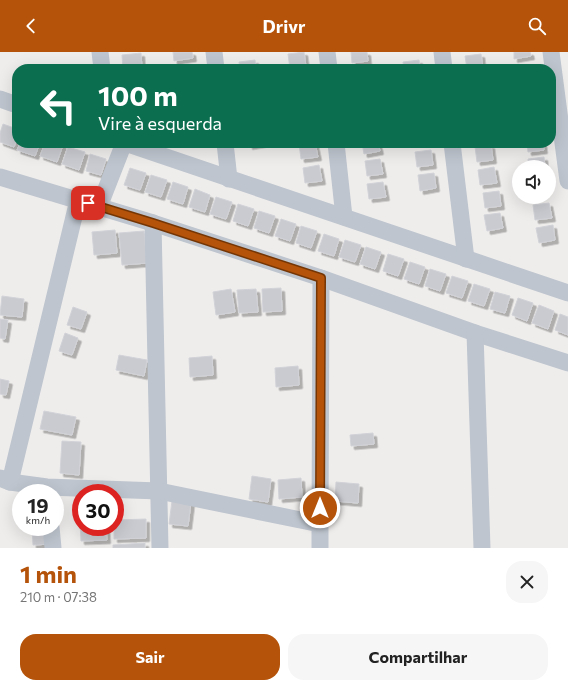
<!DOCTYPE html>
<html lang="pt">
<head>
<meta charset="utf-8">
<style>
	:root { --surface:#fff; --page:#f6f6f6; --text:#222; --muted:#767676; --accent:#b45309 }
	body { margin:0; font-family:Commissioner,sans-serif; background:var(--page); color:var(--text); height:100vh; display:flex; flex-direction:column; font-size:15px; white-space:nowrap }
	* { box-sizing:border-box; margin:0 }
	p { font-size:13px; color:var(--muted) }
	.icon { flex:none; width:22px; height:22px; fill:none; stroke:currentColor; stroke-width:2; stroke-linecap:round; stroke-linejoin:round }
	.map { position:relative; height:496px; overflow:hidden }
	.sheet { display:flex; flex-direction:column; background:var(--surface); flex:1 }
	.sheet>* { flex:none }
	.top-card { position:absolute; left:12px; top:12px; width:544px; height:84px; border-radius:16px; box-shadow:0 4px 16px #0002; background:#0b6e4f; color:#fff; overflow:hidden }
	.tools { position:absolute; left:512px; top:108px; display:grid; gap:8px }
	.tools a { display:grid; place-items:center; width:44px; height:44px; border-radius:50%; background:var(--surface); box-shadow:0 4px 16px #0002; font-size:20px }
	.speed { position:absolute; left:12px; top:432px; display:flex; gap:8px; font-size:20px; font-weight:700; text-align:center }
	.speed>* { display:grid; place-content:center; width:52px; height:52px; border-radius:50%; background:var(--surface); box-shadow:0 4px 16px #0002; line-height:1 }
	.speed small { font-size:10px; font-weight:400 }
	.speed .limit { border:6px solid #d22; background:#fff; color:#111 }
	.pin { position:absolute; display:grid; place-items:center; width:34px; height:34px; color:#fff; margin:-17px; border-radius:8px; box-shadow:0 2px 6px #0006 }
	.me { position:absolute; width:44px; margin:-22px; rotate:0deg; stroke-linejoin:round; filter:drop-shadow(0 0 3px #0008) }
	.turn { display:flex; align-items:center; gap:14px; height:84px; padding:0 20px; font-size:18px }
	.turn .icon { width:52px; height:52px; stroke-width:2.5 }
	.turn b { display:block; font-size:28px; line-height:34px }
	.round { display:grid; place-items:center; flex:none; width:42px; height:42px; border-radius:16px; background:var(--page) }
	.head { display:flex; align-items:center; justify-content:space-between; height:68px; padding:0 20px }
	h1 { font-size:24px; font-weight:700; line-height:30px; color:var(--accent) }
	.primary-button { display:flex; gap:8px; margin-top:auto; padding:8px 20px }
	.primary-button a { flex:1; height:46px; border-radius:16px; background:var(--accent); color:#fff; font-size:16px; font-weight:700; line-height:46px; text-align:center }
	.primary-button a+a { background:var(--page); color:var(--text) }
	header { display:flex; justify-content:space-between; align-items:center; height:52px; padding:0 20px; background:var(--accent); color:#fff; font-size:18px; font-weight:700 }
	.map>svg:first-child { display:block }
</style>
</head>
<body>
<header><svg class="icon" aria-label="back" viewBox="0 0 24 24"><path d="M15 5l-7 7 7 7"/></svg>Drivr<svg class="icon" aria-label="search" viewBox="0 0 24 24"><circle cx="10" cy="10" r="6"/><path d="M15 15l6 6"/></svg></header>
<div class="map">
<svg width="568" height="496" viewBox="0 0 568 496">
	<defs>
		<filter id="shadow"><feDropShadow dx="3.5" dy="3.5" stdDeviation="0" flood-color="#0004"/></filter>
	</defs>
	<rect width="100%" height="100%" fill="#efedec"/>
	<!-- building -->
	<g fill="#cacbd1" stroke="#d1d2d8" filter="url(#shadow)">
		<polygon points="173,0 192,0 193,6 174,9"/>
		<polygon points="304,0 306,15 290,17 288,2"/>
		<polygon points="351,0 367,0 368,9 352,11"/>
		<polygon points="514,0 530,0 531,4 514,7"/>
		<polygon points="141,1 142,17 123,17 122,3"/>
		<polygon points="481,2 483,17 467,17 465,4"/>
		<polygon points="255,8 256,17 240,17 239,10"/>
		<polygon points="419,8 420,17 404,17 403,10"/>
		<polygon points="194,14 195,17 175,17"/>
		<polygon points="3,72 17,77 17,87 14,95 0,90 0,81"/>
		<polygon points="20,91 40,91 35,104 17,98"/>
		<polygon points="45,91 59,91 63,93 57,110 40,104"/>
		<polygon points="249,91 266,91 249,94"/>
		<polygon points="309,91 315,91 318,105 301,107 299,92"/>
		<polygon points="362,91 378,91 380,99 364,102"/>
		<polygon points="527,91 543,91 544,98 528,100"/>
		<polygon points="491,93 493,108 477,110 475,95"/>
		<polygon points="68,95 85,100 79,118 62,112"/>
		<polygon points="431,98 433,113 417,115 415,100"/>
		<polygon points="90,102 106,107 101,123 86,119"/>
		<polygon points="544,105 545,115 529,115 528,107"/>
		<polygon points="380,107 383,122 367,124 365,109"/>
		<polygon points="319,113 322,129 305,131 303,116"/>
		<polygon points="494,115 497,131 480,133 478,118"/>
		<polygon points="130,116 146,121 140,138 124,133"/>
		<polygon points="434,121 436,136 420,139 418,123"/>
		<polygon points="151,123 167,128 161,145 145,140"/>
		<polygon points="173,130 188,135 183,152 167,147"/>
		<polygon points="383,130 386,145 369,147 367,132"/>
		<polygon points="195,137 210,143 205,160 189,155"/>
		<polygon points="499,139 501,154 485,156 483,141"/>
		<polygon points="216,145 232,150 226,167 210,162"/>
		<polygon points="549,151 552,166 535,168 533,153"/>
		<polygon points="238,152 254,157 248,174 233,169"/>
		<polygon points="259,159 275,164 269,181 254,176"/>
		<polygon points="500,161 503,176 487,179 484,163"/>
		<polygon points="281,167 296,172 290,189 275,184"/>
		<polygon points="553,173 555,188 539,191 536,176"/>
		<polygon points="301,174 317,179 311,196 296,191"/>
		<polygon points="115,178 117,201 94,203 92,180"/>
		<polygon points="144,179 147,211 122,213 119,181"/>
		<polygon points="324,182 339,187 334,204 318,199"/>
		<polygon points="345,188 361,193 355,210 339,205"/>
		<polygon points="366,195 381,200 375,217 360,212"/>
		<polygon points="388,202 404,207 398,224 383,219"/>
		<polygon points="410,210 425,215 419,232 404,227"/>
		<polygon points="430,217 446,222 440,239 425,234"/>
		<polygon points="452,224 468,229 462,246 446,241"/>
		<polygon points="474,232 490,237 484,254 468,249"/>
		<polygon points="281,236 282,259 263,260 262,237"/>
		<polygon points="231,237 235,260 216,263 213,240"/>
		<polygon points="256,237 258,260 239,261 237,238"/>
		<polygon points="495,240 510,244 505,261 490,257"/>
		<polygon points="2,244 24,247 22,265 0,263"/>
		<polygon points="518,246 533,251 527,269 512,263"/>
		<polygon points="539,253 554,259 548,277 532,271"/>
		<polygon points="73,255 87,260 81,277 67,273"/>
		<polygon points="560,262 568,265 568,283 555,278"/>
		<polygon points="0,267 8,268 5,287 0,286"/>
		<polygon points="65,281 78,286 72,303 59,299"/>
		<polygon points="119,303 147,308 144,324 116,318"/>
		<polygon points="212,304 213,323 190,325 189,306"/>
		<polygon points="298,314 299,333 276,335 275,316"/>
		<polygon points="0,327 9,329 6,343 0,342"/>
		<polygon points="44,359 76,365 72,383 40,377"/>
		<polygon points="373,381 374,392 351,394 350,383"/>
		<polygon points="62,389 81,390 79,423 60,421"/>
		<polygon points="252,424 271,427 268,450 249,447"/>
		<polygon points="301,426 302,445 279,447 278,428"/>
		<polygon points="336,430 359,432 358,451 335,449"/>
		<polygon points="172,449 191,450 188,474 169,472"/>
		<polygon points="146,467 146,486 114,487 114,475 115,475 115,468"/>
		<polygon points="80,470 81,470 81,475 106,475 107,488 81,489"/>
		<polygon points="32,475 50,475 51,492 33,493"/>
		<polygon points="145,491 145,496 113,496 113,493"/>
	</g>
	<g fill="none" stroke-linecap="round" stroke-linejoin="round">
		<!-- street -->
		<g stroke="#bec5ce" stroke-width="17">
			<polyline points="100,0 102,17"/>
			<polyline points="214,0 216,17"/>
			<polyline points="327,0 329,17"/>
			<polyline points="442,0 444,17"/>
			<polyline points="551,0 568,129"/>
			<polyline points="0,47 17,53"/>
			<polyline points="125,91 568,241"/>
			<polyline points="225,91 229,127"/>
			<polyline points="336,91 344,165"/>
			<polyline points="452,91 466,207"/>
			<polyline points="0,125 153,171 321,226 475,281 568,311"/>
			<polyline points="99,155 124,91"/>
			<polyline points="153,171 160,496"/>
			<polyline points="475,281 482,496"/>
			<polyline points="0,426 10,430 47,435 159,439 320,472"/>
			<polyline points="10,430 78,148"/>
			<polyline points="51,475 53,496"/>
			<polyline points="320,496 320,472 321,226"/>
		</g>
	</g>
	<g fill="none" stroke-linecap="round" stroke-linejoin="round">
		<!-- route casing -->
		<g stroke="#753606" stroke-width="10">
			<polyline id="route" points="88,151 153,171 321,226 320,456"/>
		</g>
		<!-- route -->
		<use href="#route" stroke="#b45309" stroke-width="7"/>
	</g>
</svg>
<div class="tools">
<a><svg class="icon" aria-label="sound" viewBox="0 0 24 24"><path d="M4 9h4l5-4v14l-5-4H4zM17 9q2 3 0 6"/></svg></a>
</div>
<div class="speed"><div>19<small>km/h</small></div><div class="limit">30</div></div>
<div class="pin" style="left:88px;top:151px;background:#d93025"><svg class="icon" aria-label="arrive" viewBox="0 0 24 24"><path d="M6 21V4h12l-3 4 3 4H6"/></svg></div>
<svg class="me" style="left:320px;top:456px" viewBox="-20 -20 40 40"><circle r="17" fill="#b45309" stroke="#fff" stroke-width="3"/><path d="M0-11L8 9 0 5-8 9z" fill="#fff"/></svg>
<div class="top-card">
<div class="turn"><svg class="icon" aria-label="left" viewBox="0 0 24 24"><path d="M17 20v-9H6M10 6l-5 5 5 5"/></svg><div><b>100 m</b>Vire à esquerda</div></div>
</div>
</div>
<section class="sheet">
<div class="head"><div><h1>1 min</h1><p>210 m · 07:38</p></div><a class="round"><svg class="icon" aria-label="close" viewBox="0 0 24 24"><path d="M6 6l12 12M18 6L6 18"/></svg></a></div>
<div class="primary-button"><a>Sair</a><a>Compartilhar</a></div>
</section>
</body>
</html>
